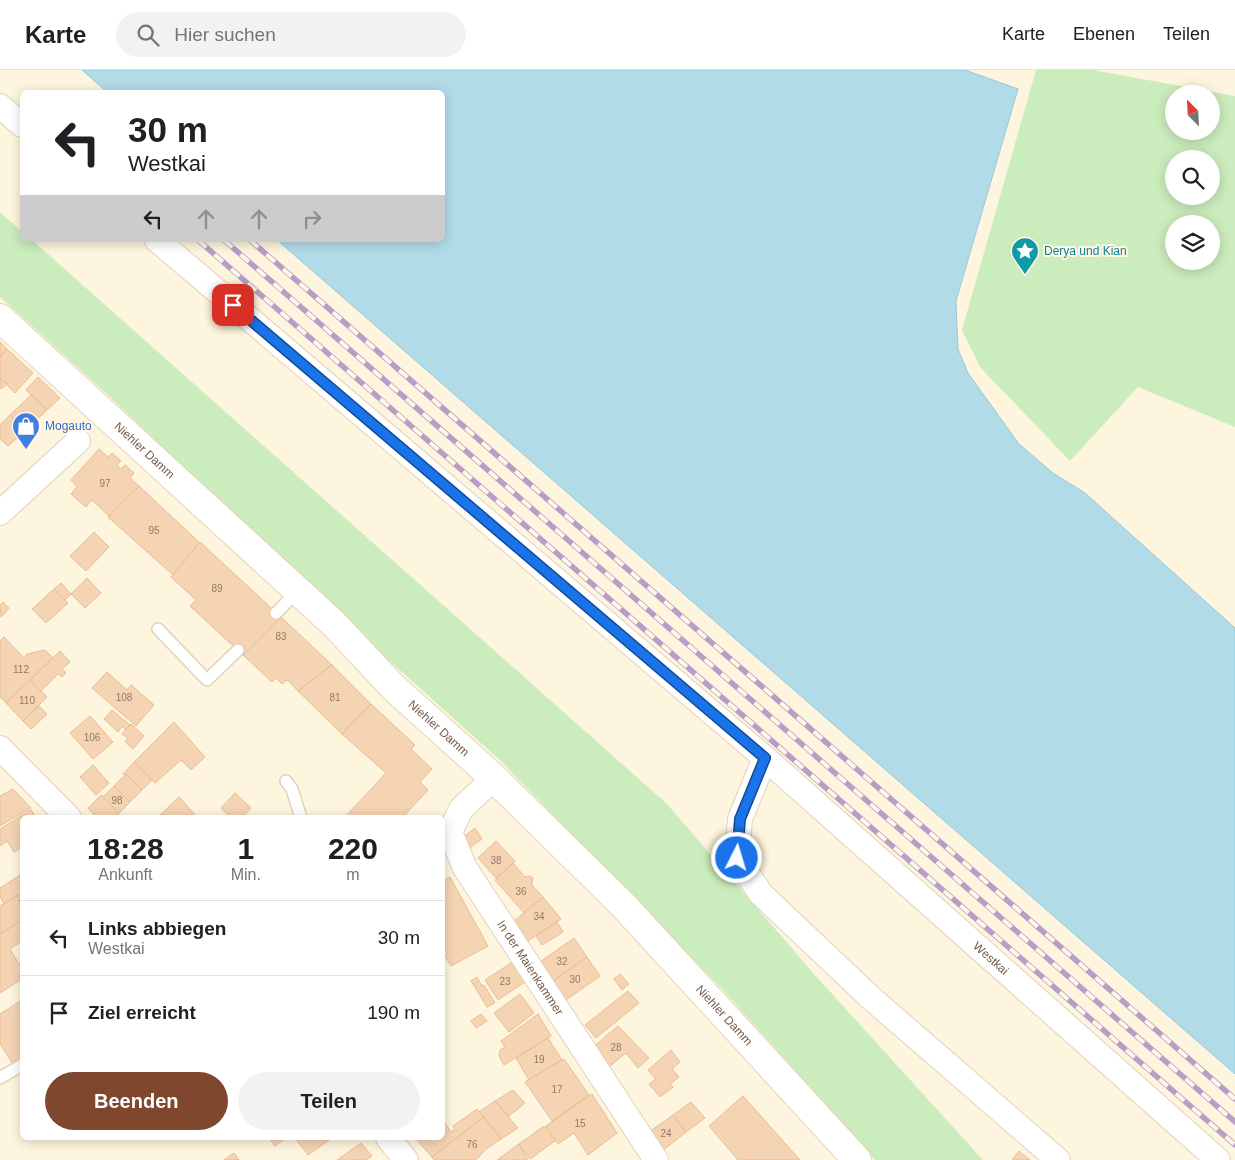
<!DOCTYPE html>
<html lang="de">
<head>
<meta charset="utf-8">
<style>
	:root { --surface:#fff; --page:#f2f2f2; --text:#202124; --muted:#757577; --line:#e0e0e0; --accent:#7e472e }
	body { margin:0; font-family:Arial,sans-serif; background:var(--page); color:var(--text); height:100vh; display:flex; flex-direction:column; font-size:19px; white-space:nowrap }
	* { box-sizing:border-box; margin:0 }
	p { font-size:16px; color:var(--muted) }
	.icon { flex:none; width:28px; height:28px; fill:none; stroke:currentColor; stroke-width:2; stroke-linecap:round; stroke-linejoin:round }
	.map { position:relative; flex:1; overflow:hidden }
	.drawer { position:absolute; left:20px; top:745px; width:425px; height:325px; display:flex; flex-direction:column; background:var(--surface); border-radius:8px; box-shadow:0 2px 12px #0003 }
	.drawer>* { flex:none }
	.guide { position:absolute; left:20px; top:20px; width:425px; height:152px; border-radius:8px; box-shadow:0 2px 12px #0003; background:#fff; color:var(--text); overflow:hidden }
	.needle { width:32px; rotate:336deg }
	.buttons { position:absolute; left:1165px; top:15px; display:grid; gap:10px }
	.buttons a { display:grid; place-items:center; width:55px; height:55px; border-radius:50%; background:var(--surface); box-shadow:0 2px 12px #0003; font-size:25px }
	.pin { position:absolute; display:grid; place-items:center; width:42px; height:42px; color:#fff; margin:-21px; border-radius:10px; box-shadow:0 2px 8px #0006 }
	.me { position:absolute; width:55px; margin:-28px; rotate:5deg; stroke-linejoin:round; filter:drop-shadow(0 0 4px #0008) }
	.turn { display:flex; align-items:center; gap:18px; height:105px; padding:0 25px; font-size:22px }
	.turn .icon { width:65px; height:65px; stroke-width:2.5 }
	.turn b { display:block; font-size:35px; line-height:42px }
	.lanes { display:flex; align-items:center; height:48px; padding:0 25px; background:#0003; justify-content:center; gap:25px; direction:ltr }
	.lanes .off { opacity:.35 }
	.eta { display:flex; justify-content:space-evenly; align-items:center; height:85px; text-align:center }
	.eta b { font-size:30px; font-weight:700; line-height:35px }
	.primary-button { display:flex; gap:10px; margin-top:auto; padding:10px 25px }
	.primary-button a { flex:1; height:58px; border-radius:30px; background:var(--accent); color:#fff; font-size:20px; font-weight:700; line-height:58px; text-align:center }
	.primary-button a+a { background:var(--page); color:var(--text) }
	ul { padding:0; list-style:none }
	li { display:flex; align-items:center; gap:15px; height:75px; padding:0 25px; border-top:1px solid var(--line) }
	li div { flex:1 }
	li b { display:block; font-size:19px }
	li em { font-style:normal }
	header { display:flex; align-items:center; gap:30px; box-sizing:border-box; height:70px; padding:0 25px; background:var(--surface); border-bottom:1px solid var(--line) }
	header strong { font-size:24px }
	nav { display:flex; gap:28px; margin-inline-start:auto; font-size:18px }
	.search { width:350px; height:45px; background:var(--page); display:flex; align-items:center; gap:12px; box-sizing:border-box; padding:0 18px; border-radius:28px; color:var(--muted); font-size:19px }
	.map>svg:first-child { display:block }
</style>
</head>
<body>
<header>
<strong>Karte</strong>
<div class="search"><svg class="icon" aria-label="search" viewBox="0 0 24 24"><circle cx="10" cy="10" r="6"/><path d="M15 15l6 6"/></svg>Hier suchen</div>
<nav><a>Karte</a><a>Ebenen</a><a>Teilen</a></nav>
</header>
<div class="map">
<svg width="1235" height="1090" viewBox="0 0 1235 1090">
	<rect width="100%" height="100%" fill="#fef5de"/>
	<!-- green -->
	<g fill="#cbecbc" fill-rule="evenodd">
		<path d="M1036 0H1093L1235 26V357L1138 317 1070 391 980 297 962 260ZM1174 24H1211V61H1174ZM1174 89H1211V126H1174ZM1174 154H1211V191H1174Z"/>
		<polygon points="0,142 22,162 22,170 32,170 667,734 814,904 983,1090 875,1090 723,920 503,693 343,549 108,325 0,227"/>
	</g>
	<!-- water -->
	<polygon fill="#b2dbe8" stroke="#97c9da" points="82,0 965,0 1018,19 956,231 958,279 968,303 1019,374 1053,403 1085,423 1235,558 1235,1004 277,170 442,170 442,22 107,22"/>
	<!-- building -->
	<g fill="#f5d4b4" stroke="#e9bc93">
		<polygon points="0,272 7,279 0,286"/>
		<polygon points="7,279 33,303 15,323 0,308 0,287"/>
		<polygon points="38,307 60,328 47,340 26,320"/>
		<polygon points="0,308 7,314 1,319 0,318"/>
		<polygon points="31,325 47,340 25,361 10,345"/>
		<polygon points="10,345 25,361 8,376 0,369 0,355"/>
		<polygon points="99,379 108,387 112,383 121,391 117,395 121,399 125,395 134,403 130,408 139,416 109,446 92,430 86,437 71,424 77,417 71,410"/>
		<polygon points="139,416 200,473 173,505 108,447"/>
		<polygon points="94,462 109,477 86,501 70,486"/>
		<polygon points="200,472 281,547 243,585 190,536 196,530 171,507"/>
		<polygon points="87,508 101,523 85,538 71,524"/>
		<polygon points="61,513 71,524 65,530 54,519"/>
		<polygon points="54,519 68,533 46,553 32,539"/>
		<polygon points="3,532 9,538 1,547 0,535"/>
		<polygon points="281,547 332,595 298,621 287,610 282,614 276,608 272,612 243,585"/>
		<polygon points="4,567 24,588 27,584 45,580 53,588 6,633 0,627 0,571"/>
		<polygon points="60,581 70,592 62,599 66,603 62,607 58,604 41,621 30,610"/>
		<polygon points="332,595 371,634 342,664 298,621"/>
		<polygon points="107,602 127,620 131,615 154,635 136,656 92,618"/>
		<polygon points="30,610 47,627 23,651 6,633"/>
		<polygon points="371,634 415,675 411,679 432,699 420,712 428,720 402,748 344,748 386,703 342,664"/>
		<polygon points="39,636 47,644 31,659 23,651"/>
		<polygon points="112,640 130,655 126,660 122,656 118,662 104,649"/>
		<polygon points="90,646 113,672 93,689 70,663"/>
		<polygon points="174,652 205,687 191,700 181,690 155,713 134,692"/>
		<polygon points="131,654 144,666 133,679 125,672 128,668 122,664"/>
		<polygon points="134,692 152,710 142,720 123,704"/>
		<polygon points="93,695 109,713 96,725 80,707"/>
		<polygon points="126,704 142,720 130,732 114,716"/>
		<polygon points="114,716 130,732 119,743 103,727"/>
		<polygon points="13,719 31,738 0,756 0,726"/>
		<polygon points="235,723 251,738 242,748 231,748 221,738"/>
		<polygon points="101,725 119,743 115,748 97,748 88,738"/>
		<polygon points="179,727 198,748 157,748"/>
		<polygon points="31,740 36,748 22,748 22,777 14,782 7,771 0,776 0,759"/>
		<polygon points="475,758 482,769 468,779 461,769"/>
		<polygon points="496,771 515,791 496,808 478,788"/>
		<polygon points="513,793 525,807 530,806 533,808 532,815 543,827 524,843 495,810"/>
		<polygon points="22,804 22,823 4,834 0,826 0,818"/>
		<polygon points="450,807 488,876 451,896 442,881 442,811"/>
		<polygon points="22,823 22,837 17,826"/>
		<polygon points="17,826 22,837 22,850 0,864 0,836"/>
		<polygon points="543,827 561,849 528,871 514,851"/>
		<polygon points="22,850 22,871 10,879 22,899 22,909 0,923 0,864"/>
		<polygon points="557,852 563,862 542,875 536,866"/>
		<polygon points="574,868 587,887 550,913 537,894"/>
		<polygon points="587,887 600,906 563,932 550,913"/>
		<polygon points="514,891 525,912 498,930 485,910"/>
		<polygon points="620,904 629,914 622,920 614,909"/>
		<polygon points="477,907 482,916 484,915 495,933 487,937 471,911"/>
		<polygon points="628,921 639,933 596,968 585,955"/>
		<polygon points="520,924 534,943 509,962 494,943"/>
		<polygon points="22,930 22,989 13,994 0,974 0,944"/>
		<polygon points="481,944 487,951 476,958 471,951"/>
		<polygon points="538,944 551,966 504,995 499,986 500,980 505,977 501,971"/>
		<polygon points="618,956 649,988 638,998 626,983 609,997 592,978"/>
		<polygon points="548,968 562,990 529,1010 516,988"/>
		<polygon points="671,980 680,992 672,999 679,1007 670,1014 673,1017 660,1027 649,1014 656,1009 648,1000"/>
		<polygon points="564,989 589,1025 552,1051 525,1012"/>
		<polygon points="513,1020 525,1033 509,1046 495,1031"/>
		<polygon points="592,1024 617,1063 588,1085 574,1063 558,1074 546,1056"/>
		<polygon points="743,1026 800,1090 738,1090 709,1056"/>
		<polygon points="495,1031 518,1058 501,1069 479,1042"/>
		<polygon points="691,1032 705,1048 686,1062 673,1045"/>
		<polygon points="477,1039 484,1047 432,1087 415,1068 442,1068 442,1049 451,1062 455,1059 453,1056"/>
		<polygon points="673,1045 686,1062 660,1083 645,1065"/>
		<polygon points="484,1047 501,1069 486,1079 478,1088 475,1090 434,1090 432,1087"/>
		<polygon points="544,1056 555,1071 530,1089 519,1074"/>
		<polygon points="269,1068 286,1068 275,1076"/>
		<polygon points="295,1068 332,1068 308,1085"/>
		<polygon points="361,1073 372,1086 366,1090 337,1090"/>
		<polygon points="519,1074 528,1090 497,1090"/>
		<polygon points="1019,1081 1030,1090 1012,1090"/>
		<polygon points="234,1083 239,1090 224,1090"/>
	</g>
	<g fill="none" stroke-linecap="round" stroke-linejoin="round">
		<!-- lane casing -->
		<g stroke="#e2d1ba" stroke-width="14">
			<g id="lane">
				<polyline points="276,543 298,521"/>
				<polyline points="158,559 207,610 238,580"/>
				<polyline points="286,711 292,719 301,748"/>
				<polyline points="0,1008 22,995"/>
			</g>
		</g>
		<!-- street casing -->
		<g stroke="#e2d1ba" stroke-width="26">
			<g id="street">
				<polyline points="0,36 22,55"/>
				<polyline points="157,170 765,688 740,749 737,788 761,824 871,928 1058,1090"/>
				<polyline points="0,443 78,371"/>
				<polyline points="0,678 69,748"/>
				<path id="s1" d="M765 688 1218 1090"/>
				<path id="s2" d="M494 708 461 739 450 762 465 798 656 1090"/>
				<polyline points="388,1068 406,1090"/>
			</g>
		</g>
		<!-- secondary casing -->
		<g stroke="#e7d3b7" stroke-width="30">
			<g id="secondary">
				<path id="s3" d="M0 248 334 554 394 618 494 708 624 836 857 1090"/>
			</g>
		</g>
		<!-- lane -->
		<use href="#lane" stroke="#fff" stroke-width="11"/>
		<!-- street -->
		<use href="#street" stroke="#fff" stroke-width="24"/>
		<!-- secondary -->
		<use href="#secondary" stroke="#fff" stroke-width="28"/>
		<!-- rail casing -->
		<g stroke="#b89dc7" stroke-width="5.5">
			<g id="rail">
				<polyline points="198,170 1235,1075"/>
				<polyline points="224,170 1235,1052"/>
				<polyline points="250,170 1235,1029"/>
			</g>
		</g>
		<!-- rail -->
		<use href="#rail" stroke="#fff8e6" stroke-width="4" stroke-dasharray="11" stroke-linecap="butt"/>
	</g>
	<g fill="none" stroke-linecap="round" stroke-linejoin="round">
		<!-- route casing -->
		<g stroke="#114b97" stroke-width="12">
			<polyline id="route" points="233,235 765,688 740,749 737,788"/>
		</g>
		<!-- route -->
		<use href="#route" stroke="#1a73e8" stroke-width="9"/>
	</g>
	<!-- icons -->
	<defs>
		<g id="sight-pin" transform="scale(1.4375)"><path d="M0 17L-7.5 6A9.5 9.5 0 1 1 7.5 6Z" fill="#0f9aa8" stroke="#fff8e6"/><path d="M0-6L1.8-2.2L6-1.7L2.9 1.2L3.7 5.4L0 3.3L-3.7 5.4L-2.9 1.2L-6-1.7L-1.8-2.2Z" fill="#fff"/></g>
		<g id="shop-pin" transform="scale(1.4375)"><path d="M0 17L-7.5 6A9.5 9.5 0 1 1 7.5 6Z" fill="#3f7fe0" stroke="#fff8e6"/><path d="M-5-2.5h2.3a2.7 3.5 0 0 1 5.4 0H5L5.5 6h-11ZM-1.5-2.5h3a1.5 2.3 0 0 0-3 0Z" fill="#fff"/></g>
	</defs>
	<g fill-rule="evenodd">
		<use href="#sight-pin" x="1025" y="181"/>
		<use href="#shop-pin" x="26" y="356"/>
	</g>
	<g text-anchor="middle" stroke-width="4" stroke-linejoin="round" paint-order="stroke">
		<!-- number labels -->
		<g font-size="10" fill="#957961">
			<text x="105" y="417">97</text>
			<text x="154" y="464">95</text>
			<text x="217" y="522">89</text>
			<text x="281" y="570">83</text>
			<text x="21" y="603">112</text>
			<text x="124" y="631">108</text>
			<text x="335" y="631">81</text>
			<text x="27" y="634">110</text>
			<text x="92" y="671">106</text>
			<text x="117" y="734">98</text>
			<text x="496" y="794">38</text>
			<text x="521" y="825">36</text>
			<text x="539" y="850">34</text>
			<text x="562" y="895">32</text>
			<text x="575" y="913">30</text>
			<text x="505" y="915">23</text>
			<text x="616" y="981">28</text>
			<text x="539" y="993">19</text>
			<text x="557" y="1023">17</text>
			<text x="580" y="1057">15</text>
			<text x="666" y="1067">24</text>
			<text x="472" y="1078">76</text>
		</g>
		<!-- culture labels -->
		<g font-size="12" fill="#0d838f" stroke="#fff8e6" text-anchor="start">
			<text x="1044" y="185">Derya und Kian</text>
		</g>
		<!-- shop labels -->
		<g font-size="12" fill="#366cbe" stroke="#fff8e6" text-anchor="start">
			<text x="45" y="360">Mogauto</text>
		</g>
		<!-- street labels -->
		<g font-size="12" fill="#755b45" stroke="#fff8e6">
			<text dy="4" stroke="none"><textPath href="#s3" startOffset="196">Niehler Damm</textPath></text>
			<text dy="4" stroke="none"><textPath href="#s3" startOffset="601">Niehler Damm</textPath></text>
			<text dy="4" stroke="none"><textPath href="#s1" startOffset="302">Westkai</textPath></text>
			<text dy="4" stroke="none"><textPath href="#s2" startOffset="229">In der Maienkammer</textPath></text>
			<text dy="4" stroke="none"><textPath href="#s3" startOffset="1006">Niehler Damm</textPath></text>
		</g>
	</g>
</svg>
<div class="buttons">
<a><svg class="needle" viewBox="-14 -14 28 28"><path d="M0-13l5 13h-10z" fill="#e53935"/><path d="M0 13l5-13h-10z" fill="#757577"/></svg></a>
<a><svg class="icon" aria-label="search" viewBox="0 0 24 24"><circle cx="10" cy="10" r="6"/><path d="M15 15l6 6"/></svg></a>
<a><svg class="icon" aria-label="layers" viewBox="0 0 24 24"><path d="M12 4l9 5-9 5-9-5zM3 14l9 5 9-5"/></svg></a>
</div>
<div class="pin" style="left:233px;top:235px;background:#d93025"><svg class="icon" aria-label="arrive" viewBox="0 0 24 24"><path d="M6 21V4h12l-3 4 3 4H6"/></svg></div>
<svg class="me" style="left:737px;top:788px" viewBox="-20 -20 40 40"><circle r="17" fill="#1a73e8" stroke="#fff" stroke-width="3"/><path d="M0-11L8 9 0 5-8 9z" fill="#fff"/></svg>
<div class="guide">
<div class="turn"><svg class="icon" aria-label="left" viewBox="0 0 24 24"><path d="M17 20v-9H6M10 6l-5 5 5 5"/></svg><div><b>30 m</b>Westkai</div></div>
<div class="lanes"><svg class="icon" aria-label="left" viewBox="0 0 24 24"><path d="M17 20v-9H6M10 6l-5 5 5 5"/></svg><svg class="icon off" aria-label="ahead" viewBox="0 0 24 24"><path d="M12 20V5M6 11l6-6 6 6"/></svg><svg class="icon off" aria-label="ahead" viewBox="0 0 24 24"><path d="M12 20V5M6 11l6-6 6 6"/></svg><svg class="icon off" aria-label="right" viewBox="0 0 24 24"><path d="M7 20v-9h11M14 6l5 5-5 5"/></svg></div>
</div>
<section class="drawer">
<div class="eta">
<div><b>18:28</b><p>Ankunft</p></div>
<div><b>1</b><p>Min.</p></div>
<div><b>220</b><p>m</p></div>
</div>
<ul>
<li><svg class="icon" aria-label="left" viewBox="0 0 24 24"><path d="M17 20v-9H6M10 6l-5 5 5 5"/></svg><div><b>Links abbiegen</b><p>Westkai</p></div><em>30 m</em></li>
<li><svg class="icon" aria-label="arrive" viewBox="0 0 24 24"><path d="M6 21V4h12l-3 4 3 4H6"/></svg><div><b>Ziel erreicht</b></div><em>190 m</em></li>
</ul>
<div class="primary-button"><a>Beenden</a><a>Teilen</a></div>
</section>
</div>
</body>
</html>
